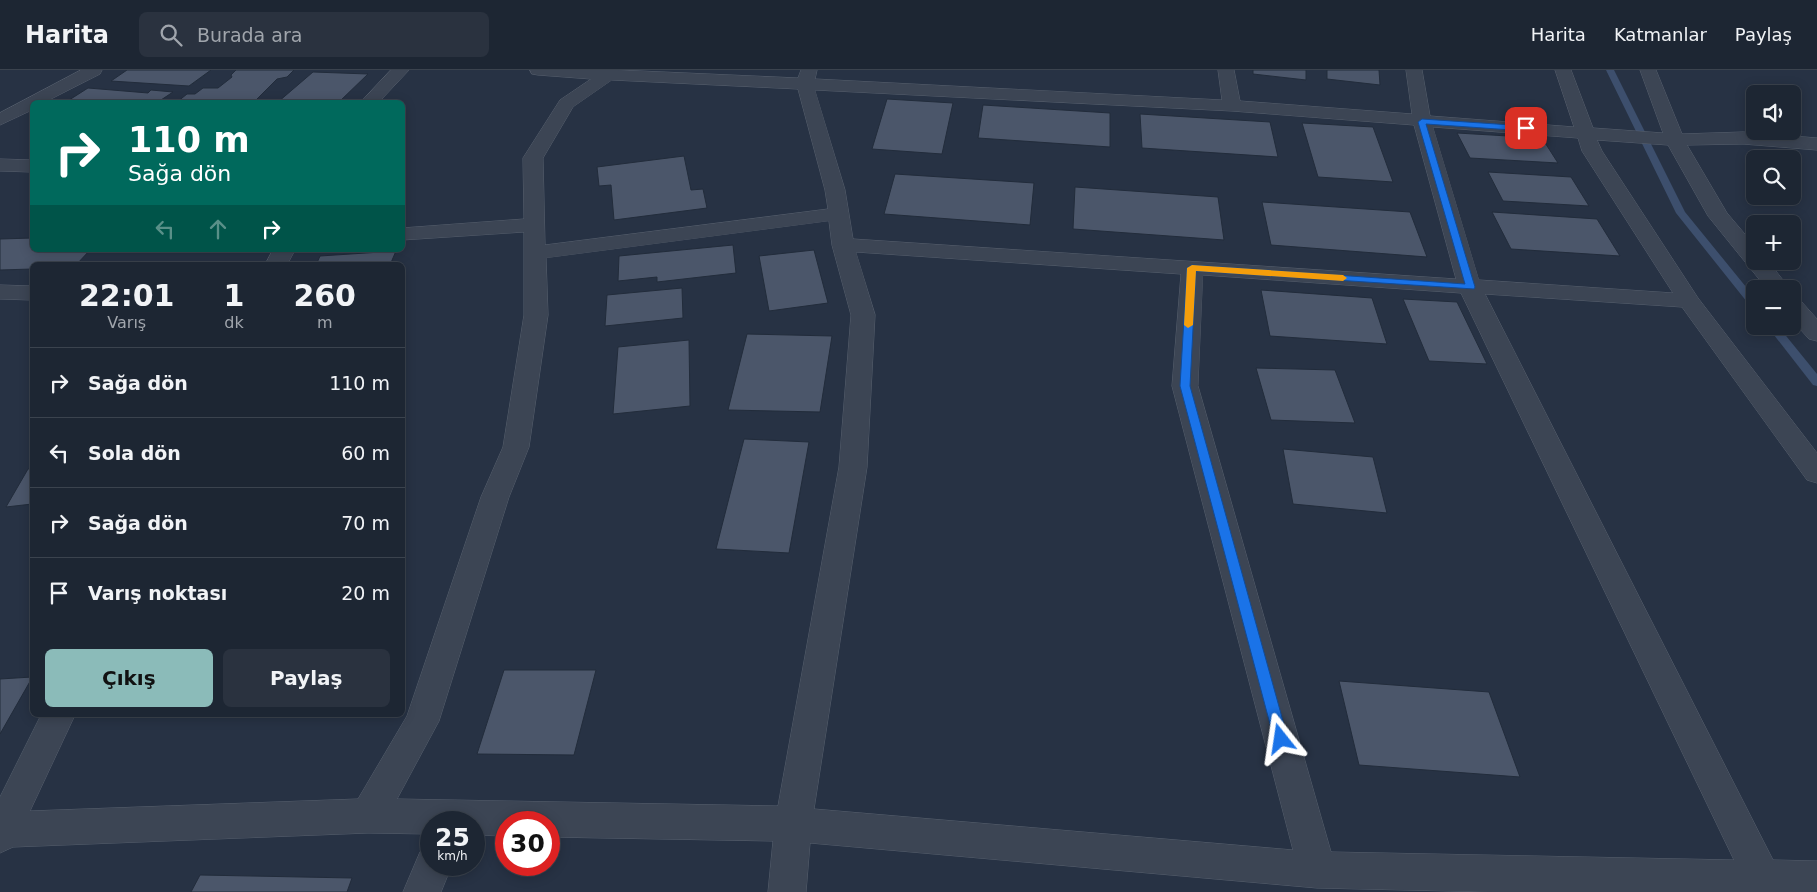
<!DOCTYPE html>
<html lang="tr">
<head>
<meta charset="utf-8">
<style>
	:root { --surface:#1d2633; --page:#2a323f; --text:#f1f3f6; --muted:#a0a5ac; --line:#3b434e; --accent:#8bbbb9 }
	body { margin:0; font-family:"DejaVu Sans",sans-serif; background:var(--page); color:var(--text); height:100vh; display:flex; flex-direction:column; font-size:19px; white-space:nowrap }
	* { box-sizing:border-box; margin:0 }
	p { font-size:16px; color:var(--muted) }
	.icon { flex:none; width:28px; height:28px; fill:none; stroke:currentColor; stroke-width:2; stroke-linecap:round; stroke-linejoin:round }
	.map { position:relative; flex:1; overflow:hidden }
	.details { position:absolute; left:30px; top:192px; width:375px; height:455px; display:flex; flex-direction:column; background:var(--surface); border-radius:8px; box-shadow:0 2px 12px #0003,0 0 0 1px var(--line) }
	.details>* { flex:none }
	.guide { position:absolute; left:30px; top:30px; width:375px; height:152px; border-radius:8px; box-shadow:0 2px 12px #0003,0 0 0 1px var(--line); background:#00695c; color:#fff; overflow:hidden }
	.tools { position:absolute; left:1746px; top:15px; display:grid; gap:10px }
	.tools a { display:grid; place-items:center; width:55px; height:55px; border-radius:8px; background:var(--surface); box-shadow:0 2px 12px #0003,0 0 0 1px var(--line); font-size:25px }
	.speed { position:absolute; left:420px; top:741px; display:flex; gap:10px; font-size:25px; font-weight:700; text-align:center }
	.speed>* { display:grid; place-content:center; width:65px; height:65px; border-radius:50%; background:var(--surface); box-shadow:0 2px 12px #0003,0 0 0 1px var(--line); line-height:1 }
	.speed small { font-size:12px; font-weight:400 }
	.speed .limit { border:8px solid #d22; background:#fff; color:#111 }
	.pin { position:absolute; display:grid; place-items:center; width:42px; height:42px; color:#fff; margin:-21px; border-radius:10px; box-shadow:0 2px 8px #0006 }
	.me { position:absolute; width:55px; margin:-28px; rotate:345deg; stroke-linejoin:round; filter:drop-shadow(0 0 4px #0008) }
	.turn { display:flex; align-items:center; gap:18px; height:105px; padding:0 15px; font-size:22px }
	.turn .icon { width:65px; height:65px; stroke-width:2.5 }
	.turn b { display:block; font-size:35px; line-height:42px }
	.lanes { display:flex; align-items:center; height:48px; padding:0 15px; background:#0003; justify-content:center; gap:25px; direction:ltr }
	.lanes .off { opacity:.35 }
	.eta { display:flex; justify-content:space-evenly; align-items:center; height:85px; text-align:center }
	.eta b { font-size:30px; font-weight:700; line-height:35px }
	.primary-button { display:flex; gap:10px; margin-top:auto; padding:10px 15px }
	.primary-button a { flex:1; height:58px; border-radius:8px; background:var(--accent); color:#111; font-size:20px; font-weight:700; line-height:58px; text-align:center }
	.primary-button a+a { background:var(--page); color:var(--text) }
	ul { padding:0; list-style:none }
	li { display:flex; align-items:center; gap:15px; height:70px; padding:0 15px; border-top:1px solid var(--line) }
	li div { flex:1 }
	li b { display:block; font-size:19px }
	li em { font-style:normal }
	header { display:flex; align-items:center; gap:30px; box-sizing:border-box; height:70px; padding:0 25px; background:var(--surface); border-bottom:1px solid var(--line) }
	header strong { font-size:24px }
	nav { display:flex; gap:28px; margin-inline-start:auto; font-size:18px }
	.search { width:350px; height:45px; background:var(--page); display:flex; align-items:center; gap:12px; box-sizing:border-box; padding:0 18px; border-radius:8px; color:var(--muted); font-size:19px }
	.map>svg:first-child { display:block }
</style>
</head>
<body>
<header>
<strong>Harita</strong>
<div class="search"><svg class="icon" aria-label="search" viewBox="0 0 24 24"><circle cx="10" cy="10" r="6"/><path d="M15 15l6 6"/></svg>Burada ara</div>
<nav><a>Harita</a><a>Katmanlar</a><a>Paylaş</a></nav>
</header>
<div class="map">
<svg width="1817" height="822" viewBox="0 0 1817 822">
	<rect width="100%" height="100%" fill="#273244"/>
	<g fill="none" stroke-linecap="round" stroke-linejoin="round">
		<!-- stream -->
		<g fill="#3d4f6d" fill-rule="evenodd">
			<polygon points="1606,0 1614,0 1685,142 1755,228 1755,238 1751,237 1676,143"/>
			<polygon points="1767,256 1778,256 1817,304 1817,316 1813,315"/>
		</g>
	</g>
	<!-- building -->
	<g fill="#4b566a" stroke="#222c3b">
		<polygon points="127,0 211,0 189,16 111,11"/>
		<polygon points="236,0 294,0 287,7 277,9 254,32 177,32 187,24 195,24 203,18 218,18 232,7 231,5"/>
		<polygon points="1253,0 1306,0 1306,10 1253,4"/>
		<polygon points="1327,0 1379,0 1380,15 1327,9"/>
		<polygon points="313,2 368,4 339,32 278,32"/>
		<polygon points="88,18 148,23 151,20 173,22 158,32 66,32"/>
		<polygon points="887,29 953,33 942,84 872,79"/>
		<polygon points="983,35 1110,43 1110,77 978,68"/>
		<polygon points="1140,44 1270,52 1278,87 1142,78"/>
		<polygon points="1302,53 1373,57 1393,112 1318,107"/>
		<polygon points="1457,63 1542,68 1558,93 1470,88"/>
		<polygon points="684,86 691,120 703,119 707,138 614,150 611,115 599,116 597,97"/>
		<polygon points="1488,102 1571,107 1589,136 1503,131"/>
		<polygon points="895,104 1034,113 1030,155 884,144"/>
		<polygon points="1075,117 1218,127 1224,170 1073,159"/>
		<polygon points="1262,132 1410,142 1427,187 1271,175"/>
		<polygon points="1492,142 1597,149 1620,186 1511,179"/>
		<polygon points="32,168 32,180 90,180 76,195 32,195 32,199 0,200 0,169"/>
		<polygon points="733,175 736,203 657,212 657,207 618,211 619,186"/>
		<polygon points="814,180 828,233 769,241 759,186"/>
		<polygon points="396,181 390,195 316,195 320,186"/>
		<polygon points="682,218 683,248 605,256 607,225"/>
		<polygon points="1261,220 1372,228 1387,274 1270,266"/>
		<polygon points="1403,229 1457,232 1487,294 1429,291"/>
		<polygon points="747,264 832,266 820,342 728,340"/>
		<polygon points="689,270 690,336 613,344 618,277"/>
		<polygon points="1256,298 1335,300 1355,353 1271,350"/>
		<polygon points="744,369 809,372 789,483 716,479"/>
		<polygon points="1283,379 1373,387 1387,443 1293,434"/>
		<polygon points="32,398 32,434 6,437 28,399"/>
		<polygon points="504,600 596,600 574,685 477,684"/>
		<polygon points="32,607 32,608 0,664 0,609"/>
		<polygon points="1339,611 1489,622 1520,707 1359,695"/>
		<polygon points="200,805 352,808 347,822 191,822"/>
	</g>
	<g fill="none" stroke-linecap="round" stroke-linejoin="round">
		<!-- minor casing -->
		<g stroke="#57606e" stroke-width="1">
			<g id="minor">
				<polygon points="81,0 102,0 100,4 45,32 32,32 32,40 0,55 0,43"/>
				<polygon points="391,0 409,0 379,32 361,32"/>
				<path d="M530 0H618L798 8 801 0H817L815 9 1222 30 1218 0H1234L1240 31 1412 44 1406 0H1422L1430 46 1574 57 1555 0H1571L1593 58 1663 63 1640 0H1656L1682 64 1743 62 1817 68V80L1743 74 1687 75 1727 143 1755 176V191H1768L1790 219H1767L1708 146 1668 75 1597 70 1602 81 1698 228 1817 383V413L1807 410 1682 237 1485 224 1773 790 1817 791V822H1492L1317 818 810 773 806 822H768L773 771 549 767V752H506V766L474 765V752H431V764L368 763 13 777 0 783V727L41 645H75L30 741 358 729 407 646 481 427 503 377 524 245V162L402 170V158L524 149 523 88 560 30 591 9 538 5 532 4ZM612 10 798 19 825 120 828 139 545 175 543 88 573 37ZM815 20 1232 41 1414 55 1456 209 853 169 845 120ZM1433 57 1578 68 1582 81 1673 223 1479 210ZM829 151 832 175 851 245 839 397 778 736 397 729 439 651 509 427 529 377 548 245 546 188ZM856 182 1181 204 1172 316 1293 780 814 739 867 397 875 245ZM1203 205 1461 223 1734 790 1331 782 1198 316Z"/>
				<polygon points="0,89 32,90 32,102 0,101"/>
				<polygon points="273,180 295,180 287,195 265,195"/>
				<polygon points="0,215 32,216 32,230 0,229"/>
				<polygon points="1792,228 1800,230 1817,249 1817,271 1809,269 1792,250"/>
				<polygon points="431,777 431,795 452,795 441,822 403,822 420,782"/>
			</g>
		</g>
		<!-- minor -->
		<use href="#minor" fill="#3c4554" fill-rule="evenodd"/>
	</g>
	<!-- route -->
	<polygon fill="#1a73e8" stroke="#114b97" points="1422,49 1526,56 1529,58 1526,61 1426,54 1475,217 1474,219 1196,201 1190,316 1288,669 1286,674 1281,676 1276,674 1274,669 1180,316 1187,198 1192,195 1465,214 1418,52"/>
	<!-- slow -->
	<polygon fill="#f59e0b" points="1192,195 1343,205 1347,208 1343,211 1196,201 1193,255 1188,258 1184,255 1187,198"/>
</svg>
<div class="tools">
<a><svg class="icon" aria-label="sound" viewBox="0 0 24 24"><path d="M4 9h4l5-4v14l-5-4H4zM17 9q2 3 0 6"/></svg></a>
<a><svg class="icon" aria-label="search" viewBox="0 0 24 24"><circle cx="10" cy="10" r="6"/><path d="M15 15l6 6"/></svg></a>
<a>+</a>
<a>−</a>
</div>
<div class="speed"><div>25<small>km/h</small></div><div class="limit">30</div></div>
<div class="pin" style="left:1526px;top:58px;background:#d93025"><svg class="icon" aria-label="arrive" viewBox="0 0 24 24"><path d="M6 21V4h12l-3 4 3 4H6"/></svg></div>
<svg class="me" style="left:1281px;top:669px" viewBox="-20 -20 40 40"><path d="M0-17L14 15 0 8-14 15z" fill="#1a73e8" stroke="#fff" stroke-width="4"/></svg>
<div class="guide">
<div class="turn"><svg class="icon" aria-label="right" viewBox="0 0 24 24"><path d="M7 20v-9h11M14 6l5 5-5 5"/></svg><div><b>110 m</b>Sağa dön</div></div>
<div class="lanes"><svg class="icon off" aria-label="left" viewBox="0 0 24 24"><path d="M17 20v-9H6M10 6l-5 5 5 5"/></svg><svg class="icon off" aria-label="ahead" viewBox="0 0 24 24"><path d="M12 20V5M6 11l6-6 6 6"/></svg><svg class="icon" aria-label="right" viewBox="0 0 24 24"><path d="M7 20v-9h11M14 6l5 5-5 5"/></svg></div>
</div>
<section class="details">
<div class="eta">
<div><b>22:01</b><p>Varış</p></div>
<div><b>1</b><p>dk</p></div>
<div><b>260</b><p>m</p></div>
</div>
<ul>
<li><svg class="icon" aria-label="right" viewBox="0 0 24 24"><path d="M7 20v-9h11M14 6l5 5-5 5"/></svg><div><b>Sağa dön</b></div><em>110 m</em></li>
<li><svg class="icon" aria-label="left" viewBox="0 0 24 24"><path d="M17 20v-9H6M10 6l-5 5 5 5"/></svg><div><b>Sola dön</b></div><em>60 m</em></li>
<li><svg class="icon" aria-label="right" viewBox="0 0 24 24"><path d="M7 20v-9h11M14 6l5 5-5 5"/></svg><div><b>Sağa dön</b></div><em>70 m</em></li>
<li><svg class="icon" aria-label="arrive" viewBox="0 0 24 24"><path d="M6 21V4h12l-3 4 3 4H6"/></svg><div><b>Varış noktası</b></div><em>20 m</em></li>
</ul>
<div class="primary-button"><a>Çıkış</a><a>Paylaş</a></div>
</section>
</div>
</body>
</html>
